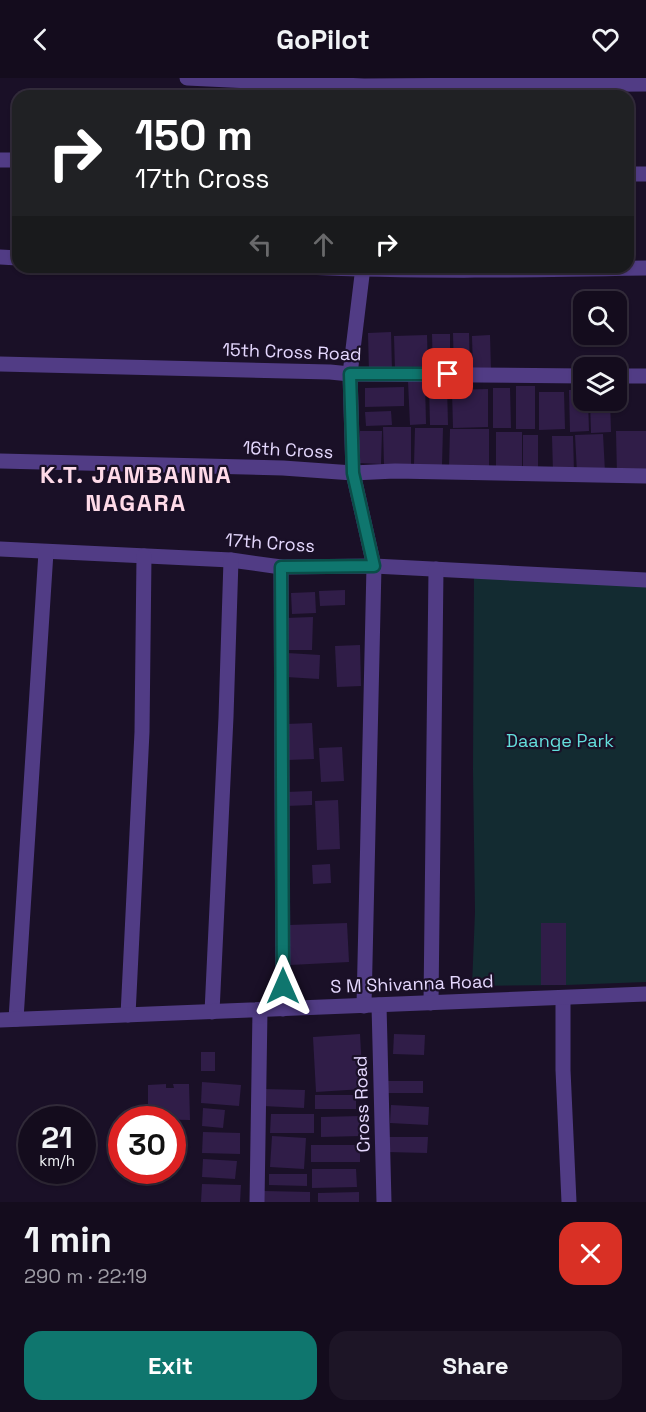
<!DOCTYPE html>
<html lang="en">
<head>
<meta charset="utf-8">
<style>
	:root { --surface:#140c1d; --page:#1d1526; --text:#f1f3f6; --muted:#9d9ba4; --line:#332c3b; --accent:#0f766e }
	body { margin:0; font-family:"Space Grotesk",sans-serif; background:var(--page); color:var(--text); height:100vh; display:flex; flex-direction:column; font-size:22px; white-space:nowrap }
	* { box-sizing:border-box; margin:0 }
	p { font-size:20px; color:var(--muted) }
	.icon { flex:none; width:33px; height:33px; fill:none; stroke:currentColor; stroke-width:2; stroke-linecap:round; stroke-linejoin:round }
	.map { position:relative; height:1124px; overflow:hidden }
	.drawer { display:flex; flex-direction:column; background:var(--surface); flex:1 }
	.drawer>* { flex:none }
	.top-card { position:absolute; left:12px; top:12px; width:622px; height:183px; border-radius:18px; box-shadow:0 2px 4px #0004,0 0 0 2px var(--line); background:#202124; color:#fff; overflow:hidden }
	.tools { position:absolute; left:573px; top:213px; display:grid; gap:12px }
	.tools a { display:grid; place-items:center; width:54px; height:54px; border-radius:12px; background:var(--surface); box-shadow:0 2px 4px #0004,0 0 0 2px var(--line); font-size:30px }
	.speed { position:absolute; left:18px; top:1028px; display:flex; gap:12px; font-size:30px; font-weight:700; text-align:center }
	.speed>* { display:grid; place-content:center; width:78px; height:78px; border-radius:50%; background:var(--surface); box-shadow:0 2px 4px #0004,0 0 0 2px var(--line); line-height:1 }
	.speed small { font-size:15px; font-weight:400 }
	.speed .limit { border:9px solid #d22; background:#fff; color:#111 }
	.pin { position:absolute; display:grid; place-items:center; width:51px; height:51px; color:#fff; margin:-26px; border-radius:12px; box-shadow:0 3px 9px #0006 }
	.me { position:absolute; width:66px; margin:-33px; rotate:0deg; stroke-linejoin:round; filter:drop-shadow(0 0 4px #0008) }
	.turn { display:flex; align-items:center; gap:21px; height:126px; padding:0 24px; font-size:27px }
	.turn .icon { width:78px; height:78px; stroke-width:2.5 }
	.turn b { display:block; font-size:42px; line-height:51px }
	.lanes { display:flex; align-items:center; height:57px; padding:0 24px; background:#0003; justify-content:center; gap:30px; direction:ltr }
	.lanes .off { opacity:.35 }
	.round { display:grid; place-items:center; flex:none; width:63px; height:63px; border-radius:18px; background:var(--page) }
	.summary { display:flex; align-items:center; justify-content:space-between; height:102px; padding:0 24px }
	h1 { font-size:36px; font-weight:700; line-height:45px }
	.primary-button { display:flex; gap:12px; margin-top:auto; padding:12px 24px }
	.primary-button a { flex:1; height:69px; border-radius:18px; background:var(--accent); color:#fff; font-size:24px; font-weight:700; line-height:69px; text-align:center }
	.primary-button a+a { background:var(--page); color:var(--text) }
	header { display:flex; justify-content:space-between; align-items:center; height:78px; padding:0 24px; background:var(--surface); font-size:27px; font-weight:700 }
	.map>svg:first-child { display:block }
</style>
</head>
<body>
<header><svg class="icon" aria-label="back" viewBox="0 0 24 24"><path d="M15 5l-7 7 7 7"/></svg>GoPilot<svg class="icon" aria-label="heart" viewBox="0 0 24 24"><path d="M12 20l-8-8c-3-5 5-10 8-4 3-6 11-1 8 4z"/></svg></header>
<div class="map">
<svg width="646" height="1124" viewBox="0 0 646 1124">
	<rect width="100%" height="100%" fill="#1a1027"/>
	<!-- green -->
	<polygon fill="#132b31" points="474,494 646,508 646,904 566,907 472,908 475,834 473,692"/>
	<!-- building -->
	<g fill="#301d48">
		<polygon points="391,254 392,293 369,294 368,255"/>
		<polygon points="453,255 469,255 470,293 454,294"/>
		<polygon points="432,256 450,256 450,293 433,294"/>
		<polygon points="427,257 428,291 395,292 394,258"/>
		<polygon points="490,257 491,293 473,293 472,258"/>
		<polygon points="408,303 425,303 426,346 410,347"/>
		<polygon points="447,307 448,347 430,347 429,308"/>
		<rect x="516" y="308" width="19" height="43"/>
		<polygon points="404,309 404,328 365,329 365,310"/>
		<polygon points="493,310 510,310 511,350 493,350"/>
		<polygon points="488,311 488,349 453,350 452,312"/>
		<polygon points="569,312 584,312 584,322 588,322 589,353 570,354"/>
		<polygon points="539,314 564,314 565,351 539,352"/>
		<polygon points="590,322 610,322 611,354 591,355"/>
		<polygon points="391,333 392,347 366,348 365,334"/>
		<polygon points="383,349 411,349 411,387 384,387"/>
		<polygon points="415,350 443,350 442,387 414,387"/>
		<polygon points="450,351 489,351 489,391 449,390"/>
		<polygon points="360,353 382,353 381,386 359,385"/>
		<polygon points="616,353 646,353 646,396 617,397"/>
		<rect x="496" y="354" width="26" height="39"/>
		<polygon points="603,356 605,394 577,395 575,357"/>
		<rect x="523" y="357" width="15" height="36"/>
		<polygon points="552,358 573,358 574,394 553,394"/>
		<polygon points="345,512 345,527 320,528 319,513"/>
		<polygon points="315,514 316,535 292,536 291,515"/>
		<polygon points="313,539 312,572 286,572 285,540"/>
		<polygon points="360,567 361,608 337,609 335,568"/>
		<polygon points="287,575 320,577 319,601 286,599"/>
		<polygon points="312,645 314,681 287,682 286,646"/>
		<polygon points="342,669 344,703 321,704 319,670"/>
		<polygon points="312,713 312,727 286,728 286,714"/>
		<polygon points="338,722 340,771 317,772 315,723"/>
		<polygon points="330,786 331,805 313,806 312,787"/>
		<polygon points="347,845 349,884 290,887 289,847"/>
		<rect x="541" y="845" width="25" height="62"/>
		<polygon points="360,956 363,1011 316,1014 313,959"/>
		<polygon points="394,956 425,957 424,977 393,976"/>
		<rect x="201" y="974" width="14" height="19"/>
		<rect x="387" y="1003" width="36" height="12"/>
		<polygon points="202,1004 241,1007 239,1028 201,1025"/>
		<polygon points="166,1006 166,1010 174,1010 173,1006 189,1006 190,1042 146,1041 145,1026 148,1026 148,1007"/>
		<polygon points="263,1011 305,1012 304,1030 263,1028"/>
		<rect x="315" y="1017" width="41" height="14"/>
		<polygon points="391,1027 429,1029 428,1047 390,1045"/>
		<polygon points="203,1030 225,1032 223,1050 202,1048"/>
		<polygon points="271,1036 314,1036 314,1055 270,1055"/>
		<polygon points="360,1038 361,1058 321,1059 321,1039"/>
		<polygon points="203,1054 240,1055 240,1076 202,1075"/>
		<polygon points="272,1058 306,1060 304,1091 270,1089"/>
		<polygon points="388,1059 428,1059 427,1075 387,1074"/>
		<rect x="311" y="1067" width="49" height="17"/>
		<polygon points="203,1081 237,1083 235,1101 202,1099"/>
		<polygon points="312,1091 356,1091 357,1109 312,1110"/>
		<polygon points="269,1096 307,1096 307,1108 269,1107"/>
		<polygon points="202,1106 241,1107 240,1124 201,1124"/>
		<polygon points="264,1113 310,1114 310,1124 264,1124"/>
		<polygon points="359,1114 359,1124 318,1124 318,1115"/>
	</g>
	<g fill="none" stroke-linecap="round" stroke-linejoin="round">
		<!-- minor -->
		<g stroke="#513c85" stroke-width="15">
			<polyline points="187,0 364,8 646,6"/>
			<polyline points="0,82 18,82"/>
			<polyline points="628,96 646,96"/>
			<polyline points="0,179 18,180"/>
			<path d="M305 189C418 194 532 192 646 190"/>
			<polyline points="363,189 350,296 353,395 374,488 364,928"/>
			<polyline points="0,286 330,294 350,296 584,298"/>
			<polyline points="616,298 646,298"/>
			<polyline points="0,383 283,390 353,395 395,393 646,398"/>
			<polyline points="0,471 231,482 281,489 374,488 646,502"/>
			<polyline points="281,489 283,931"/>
			<polyline points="563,920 563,992 569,1124"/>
			<polyline points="431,925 436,491"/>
			<polyline points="379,927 384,1124"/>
			<polyline points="212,934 226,639 231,482"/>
			<polyline points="128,937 142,654 144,478"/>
			<polyline points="16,941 46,474"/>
			<polyline points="0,942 646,916"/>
			<polyline points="257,1124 260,932"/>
		</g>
	</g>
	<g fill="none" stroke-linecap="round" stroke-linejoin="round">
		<!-- route casing -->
		<g stroke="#0a4d48" stroke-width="15">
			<polyline id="route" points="283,908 281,489 374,488 353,395 350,296 448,296"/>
		</g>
		<!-- route -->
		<use href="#route" stroke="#0f766e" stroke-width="10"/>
	</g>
	<g text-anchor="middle" stroke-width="4.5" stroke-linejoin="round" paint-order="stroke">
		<!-- street labels -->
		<g font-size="18" fill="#e5d8fe" stroke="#1a1027">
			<text transform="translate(292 274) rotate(2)" y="6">15th Cross Road</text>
			<text transform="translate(288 372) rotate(3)" y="6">16th Cross</text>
			<text transform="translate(270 465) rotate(4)" y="6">17th Cross</text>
			<text transform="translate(412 906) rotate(-2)" y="6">S M Shivanna Road</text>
			<text transform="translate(362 1026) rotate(-92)" y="6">Cross Road</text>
		</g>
		<!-- park labels -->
		<g font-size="18" fill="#64dedc" stroke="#1a1027">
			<text x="560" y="669">Daange Park</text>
		</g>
		<!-- district labels -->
		<g font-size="24" font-weight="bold" letter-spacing="1.5" fill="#fedae8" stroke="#1a1027">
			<text x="136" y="405">K.T. JAMBANNA<tspan x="136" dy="28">NAGARA</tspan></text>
		</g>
	</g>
</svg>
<div class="tools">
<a><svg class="icon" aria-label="search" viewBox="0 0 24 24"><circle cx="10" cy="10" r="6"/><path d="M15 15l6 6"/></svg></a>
<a><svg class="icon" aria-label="layers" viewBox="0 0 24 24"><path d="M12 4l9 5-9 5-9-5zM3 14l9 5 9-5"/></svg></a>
</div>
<div class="speed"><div>21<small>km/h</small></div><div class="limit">30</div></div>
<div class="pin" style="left:448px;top:296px;background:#d93025"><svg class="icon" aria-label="arrive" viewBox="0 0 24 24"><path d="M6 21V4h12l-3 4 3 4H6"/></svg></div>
<svg class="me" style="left:283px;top:908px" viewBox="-20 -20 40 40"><path d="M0-17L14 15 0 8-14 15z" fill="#0f766e" stroke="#fff" stroke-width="4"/></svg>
<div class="top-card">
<div class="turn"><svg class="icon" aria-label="right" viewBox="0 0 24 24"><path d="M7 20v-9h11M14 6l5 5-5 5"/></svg><div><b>150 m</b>17th Cross</div></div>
<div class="lanes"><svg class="icon off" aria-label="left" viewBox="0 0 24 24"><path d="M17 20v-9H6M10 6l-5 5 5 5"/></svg><svg class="icon off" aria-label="ahead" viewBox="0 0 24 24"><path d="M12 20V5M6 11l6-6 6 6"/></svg><svg class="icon" aria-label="right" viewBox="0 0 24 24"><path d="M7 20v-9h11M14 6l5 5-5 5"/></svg></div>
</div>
</div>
<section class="drawer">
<div class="summary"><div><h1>1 min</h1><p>290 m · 22:19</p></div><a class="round" style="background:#d93025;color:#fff"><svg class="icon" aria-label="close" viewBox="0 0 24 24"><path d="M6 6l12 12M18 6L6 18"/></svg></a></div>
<div class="primary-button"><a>Exit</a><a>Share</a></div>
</section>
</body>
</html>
